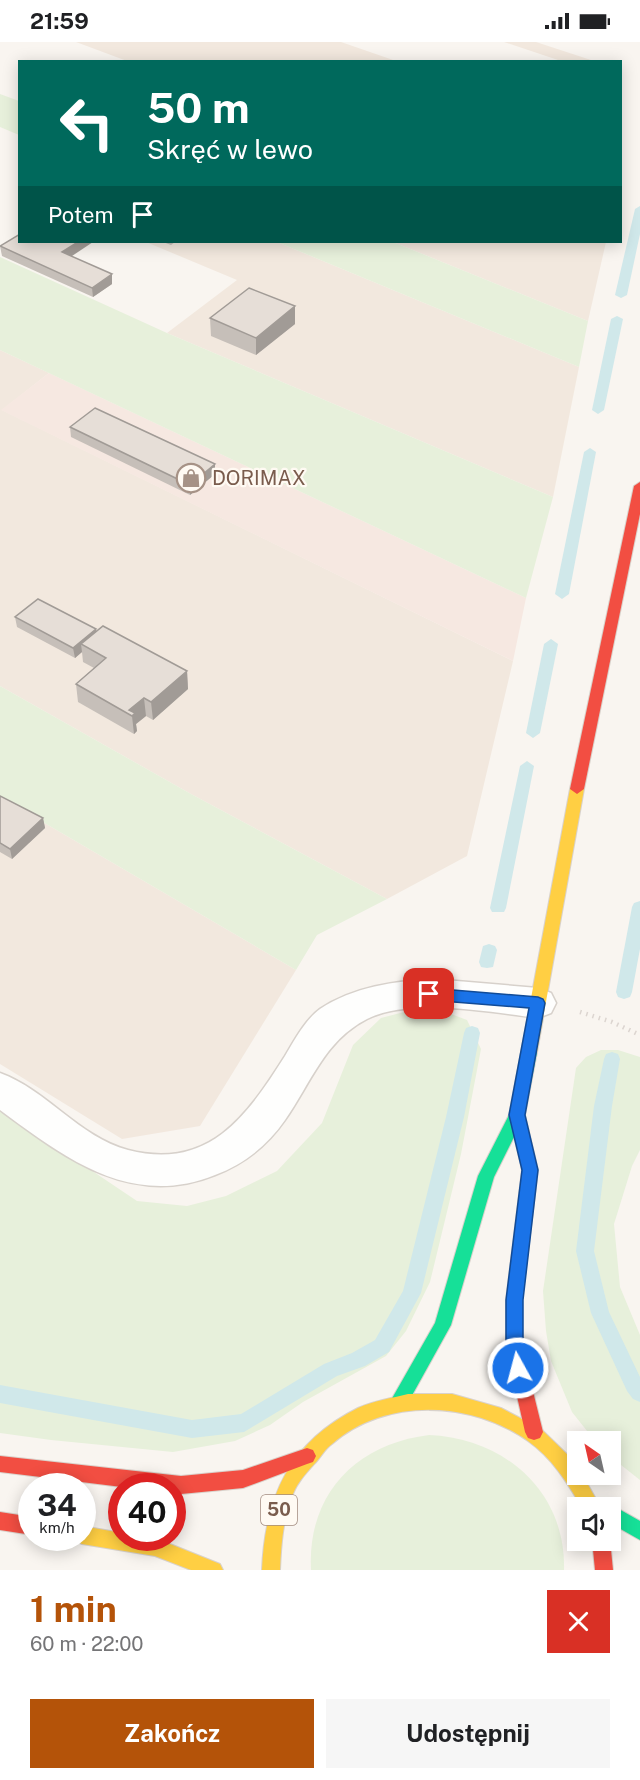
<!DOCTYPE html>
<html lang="pl">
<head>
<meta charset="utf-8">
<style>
	:root { --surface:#fff; --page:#f6f6f6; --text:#202124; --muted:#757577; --accent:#b45309 }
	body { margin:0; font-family:"Public Sans",sans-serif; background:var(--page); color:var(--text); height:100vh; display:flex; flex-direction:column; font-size:22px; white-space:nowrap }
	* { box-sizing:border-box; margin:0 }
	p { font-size:20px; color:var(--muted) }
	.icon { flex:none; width:33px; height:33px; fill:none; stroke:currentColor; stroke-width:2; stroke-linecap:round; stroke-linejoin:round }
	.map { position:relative; height:1528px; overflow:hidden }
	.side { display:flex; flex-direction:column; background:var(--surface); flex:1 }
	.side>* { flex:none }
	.banner { position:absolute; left:18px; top:18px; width:604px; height:183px; border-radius:0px; box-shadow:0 3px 15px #0003; background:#00695c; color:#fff; overflow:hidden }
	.needle { width:39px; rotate:326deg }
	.tools { position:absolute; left:567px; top:1389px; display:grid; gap:12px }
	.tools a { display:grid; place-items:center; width:54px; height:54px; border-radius:0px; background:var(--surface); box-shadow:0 3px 15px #0003; font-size:30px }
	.speed { position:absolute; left:18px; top:1431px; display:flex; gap:12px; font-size:30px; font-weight:700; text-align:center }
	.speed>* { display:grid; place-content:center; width:78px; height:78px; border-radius:50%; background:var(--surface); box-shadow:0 3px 15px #0003; line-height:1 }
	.speed small { font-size:15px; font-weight:400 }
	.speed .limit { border:9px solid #d22; background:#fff; color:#111 }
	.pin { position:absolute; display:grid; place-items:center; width:51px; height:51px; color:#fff; margin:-26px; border-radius:12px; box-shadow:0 3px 9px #0006 }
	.me { position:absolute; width:66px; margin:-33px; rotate:353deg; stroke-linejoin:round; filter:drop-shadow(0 0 4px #0008) }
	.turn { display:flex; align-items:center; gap:21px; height:126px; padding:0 30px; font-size:27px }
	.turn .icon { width:78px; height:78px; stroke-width:2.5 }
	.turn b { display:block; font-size:42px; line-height:51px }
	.then { display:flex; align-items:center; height:57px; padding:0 30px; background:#0003; gap:12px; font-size:22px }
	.round { display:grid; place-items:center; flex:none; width:63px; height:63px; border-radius:0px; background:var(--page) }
	.overview { display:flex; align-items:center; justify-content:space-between; height:102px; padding:0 30px }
	h1 { font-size:36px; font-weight:700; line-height:45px; color:var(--accent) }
	.action { display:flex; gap:12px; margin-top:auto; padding:12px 30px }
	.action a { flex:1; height:69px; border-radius:0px; background:var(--accent); color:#fff; font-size:24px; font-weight:700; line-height:69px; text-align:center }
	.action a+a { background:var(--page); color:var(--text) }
	.status { display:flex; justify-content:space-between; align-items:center; height:42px; padding:0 30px; background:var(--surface); direction:ltr }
	.status svg { height:16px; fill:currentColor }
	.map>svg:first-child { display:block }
</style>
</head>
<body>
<div class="status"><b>21:59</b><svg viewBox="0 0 49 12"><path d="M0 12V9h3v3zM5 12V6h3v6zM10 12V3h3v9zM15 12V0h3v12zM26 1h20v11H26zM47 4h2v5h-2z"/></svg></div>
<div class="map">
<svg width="640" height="1528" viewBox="0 0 640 1528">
	<rect width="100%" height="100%" fill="#f9f5f0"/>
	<!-- residential -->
	<g fill="#f2e8de">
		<polygon points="76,0 341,0 396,19 127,19"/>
		<polygon points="504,0 536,0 594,19 561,19"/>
		<polygon points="146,200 277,200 579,325 553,455 167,291 237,238"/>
		<polygon points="393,200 606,200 588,279"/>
		<polygon points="0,308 49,331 2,368 513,619 467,814 387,857 191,752 0,644"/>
		<polygon points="0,755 296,928 200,1084 122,1097 0,1022"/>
	</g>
	<!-- commercial -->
	<polygon fill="#f6e8e1" points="49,331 526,556 513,619 1,368"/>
	<!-- green -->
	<g fill="#e7f0db">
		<polygon points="0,52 19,59 19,93 0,85"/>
		<polygon points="277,200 393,200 588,279 579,325"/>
		<polygon points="0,215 167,291 553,455 526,556 0,308"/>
		<polygon points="0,644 191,752 387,857 317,893 296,928 0,755"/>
		<polygon points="408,969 443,969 467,978 481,1007 461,1112 430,1240 406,1289 386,1314 303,1360 270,1383 235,1399 173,1410 51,1398 0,1391 0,1067 137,1159 187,1164 226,1154 277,1129 322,1081 353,1003 381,976"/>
		<polygon points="601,1008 618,1008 640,1015 640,1108 632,1124 614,1182 620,1245 640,1293 640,1438 611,1415 610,1400 595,1399 572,1370 551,1319 546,1289 543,1249 576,1026 586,1015"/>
		<path d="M429 1393C504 1396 566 1449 564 1528H311C307 1452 356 1402 429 1393Z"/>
	</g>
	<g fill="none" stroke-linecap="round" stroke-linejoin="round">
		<!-- stream -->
		<g fill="#d0e8ea" fill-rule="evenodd">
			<polygon points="640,164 640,192 627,253 621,256 615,253 635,167"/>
			<polygon points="617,274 623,277 604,368 598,372 592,368 611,277"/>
			<polygon points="590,406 596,410 569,552 562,557 555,552 584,410"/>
			<polygon points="551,597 558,602 540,691 533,696 526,691 544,602"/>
			<polygon points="527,719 534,724 506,866 504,870 492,870 490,866 520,724"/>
			<polygon points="640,859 640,907 632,950 630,955 624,957 618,955 616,950 632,865 634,861"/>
			<polygon points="489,902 495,904 497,908 493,925 487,926 481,925 479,920 483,904"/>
			<polygon points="472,984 478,986 480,991 464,1075 421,1251 389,1310 365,1324 337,1334 244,1390 192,1396 0,1361 0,1343 192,1378 241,1372 324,1322 352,1311 375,1298 403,1249 446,1075 464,991 466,986"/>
			<polygon points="612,1010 618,1012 620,1017 612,1064 594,1209 609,1270 640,1335 640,1360 633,1357 627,1349 591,1271 576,1209 594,1064 604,1017 606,1012"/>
		</g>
		<!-- street casing -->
		<g stroke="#d7d1cb" stroke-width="3">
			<path id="street" d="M433 937 538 946 551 951 556 961 551 971 538 976C491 970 410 955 367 977 324 999 311 1041 285 1078 267 1104 244 1122 215 1133 131 1167 65 1116 0 1068V1031C47 1048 79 1095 128 1108 209 1129 247 1074 285 1014 294 999 305 978 320 967 353 945 395 939 433 937Z"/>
		</g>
		<!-- fast casing -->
		<g stroke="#d9d2cb" stroke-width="2">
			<g id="fast">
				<polygon points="529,1004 534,1006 537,1010 525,1073 494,1135 451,1283 405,1366 399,1368 393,1366 390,1360 435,1281 478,1134 509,1073 521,1010 524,1006"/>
				<polygon points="610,1462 640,1479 640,1498 610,1481 610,1466 603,1466"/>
			</g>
		</g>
		<!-- slow casing -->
		<g stroke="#d9d2cb" stroke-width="2">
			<g id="slow">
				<polygon points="577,742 584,747 537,1010 534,1014 529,1016 524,1014 521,1010 570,747"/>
				<path d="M408 1352H452L501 1366 541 1387 574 1419 578 1425V1432H582L601 1466H582C567 1440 552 1416 528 1399 472 1359 386 1355 332 1402 326 1406 322 1413 317 1419 308 1429 298 1439 293 1452 283 1476 281 1503 280 1528H262C265 1454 290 1400 358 1366 373 1359 392 1356 408 1352Z"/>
				<polygon points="82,1484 122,1491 122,1496 155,1496 220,1522 223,1528 191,1528 155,1514 82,1502 76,1499 74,1496 82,1496"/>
			</g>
		</g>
		<!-- jam casing -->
		<g stroke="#d9d2cb" stroke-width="2">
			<g id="jam">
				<polygon points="640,440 640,472 584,747 577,752 570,747 634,444"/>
				<polygon points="517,1066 522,1068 525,1073 538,1128 522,1258 522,1305 543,1390 540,1396 534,1398 528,1396 525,1390 506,1305 506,1258 522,1128 509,1073 512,1068"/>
				<polygon points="307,1406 313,1408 316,1414 313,1420 307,1422 243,1446 181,1452 172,1451 172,1444 122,1445 0,1430 0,1414 181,1434 243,1428"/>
				<polygon points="0,1470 32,1475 32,1493 0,1488"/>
				<polygon points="592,1498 610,1498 613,1528 595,1528"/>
			</g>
		</g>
		<!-- path -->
		<polyline stroke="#dcd5d0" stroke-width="4.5" stroke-dasharray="1.5 5" stroke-linecap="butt" points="580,970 612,980 640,993"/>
		<!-- street -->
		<use href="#street" fill="#fefefd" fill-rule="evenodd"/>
		<!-- fast -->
		<use href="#fast" fill="#16e098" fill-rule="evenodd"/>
		<!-- slow -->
		<use href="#slow" fill="#ffcf43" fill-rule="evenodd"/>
		<!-- jam -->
		<use href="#jam" fill="#f24e42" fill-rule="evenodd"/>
	</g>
	<!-- wall -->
	<g fill="#c6bfb9">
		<polygon points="163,200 175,200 171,203"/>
		<polygon points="0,204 72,214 112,242 93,255 2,214"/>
		<polygon points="295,264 295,282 256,313 211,294 210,276"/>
		<polygon points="70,385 215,422 215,432 190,453 71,395"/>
		<polygon points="15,575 96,589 187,629 188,647 153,678 146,674 136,682 137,689 134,692 78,660 76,642 94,626 83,620 82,610 75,616 17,585"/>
		<polygon points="0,754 43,776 45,786 12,817 0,810"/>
	</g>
	<!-- shaded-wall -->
	<g fill="#a19b96">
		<polygon points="78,200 93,200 63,220 62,210"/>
		<polygon points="112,232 112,242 93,255 92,246"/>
		<polygon points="295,264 295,282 256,313 256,296"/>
		<polygon points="215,422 215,432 190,453 190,443"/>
		<polygon points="96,587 97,597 81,602 82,610 75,616 73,606"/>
		<polygon points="187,629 188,647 153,678 151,660"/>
		<polygon points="144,656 146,674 136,682 137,689 134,692 132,674 129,668"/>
		<polygon points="43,776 45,786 12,817 10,807"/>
	</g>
	<!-- building -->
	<g fill="#e6ded7" stroke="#a19b96" stroke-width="1.5">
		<polygon points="20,192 20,200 78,200 62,210 112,232 92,246 0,204"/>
		<polygon points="249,246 295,264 256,296 210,276"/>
		<polygon points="95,366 215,422 190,443 70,385"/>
		<polygon points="38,557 96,587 73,606 15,575"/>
		<polygon points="103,584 187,629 151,660 144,656 129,668 135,671 132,674 76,642 106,616 81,602"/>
		<polygon points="0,754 43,776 10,807 0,801"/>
	</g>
	<!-- route -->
	<polygon fill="#1a73e8" stroke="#114b97" stroke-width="1.5" points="429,946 538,955 543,957 545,961 525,1073 538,1128 523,1258 523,1305 527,1326 524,1332 518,1334 512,1332 506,1305 506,1258 522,1128 509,1073 529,966 429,958 424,956 422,952 424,948"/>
	<!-- icons -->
	<defs>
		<g id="shop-ring" transform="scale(1.5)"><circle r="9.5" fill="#fffaf3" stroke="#a69286" stroke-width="1.5"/><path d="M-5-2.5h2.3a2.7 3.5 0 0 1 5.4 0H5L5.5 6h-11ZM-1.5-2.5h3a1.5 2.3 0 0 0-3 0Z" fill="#a69286"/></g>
	</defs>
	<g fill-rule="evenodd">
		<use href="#shop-ring" x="191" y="436"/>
	</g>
	<g text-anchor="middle" stroke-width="4.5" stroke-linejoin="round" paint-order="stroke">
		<!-- shield labels -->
		<rect fill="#fffaf3" stroke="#a28b7f" stroke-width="1.5" x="261" y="1453" width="36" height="30" rx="4.5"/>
		<g font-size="18" font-weight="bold" fill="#7a5c4d">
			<text x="279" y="1474">50</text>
		</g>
		<!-- poi labels -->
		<g font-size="20" fill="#7a5c4d" stroke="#fffaf3" text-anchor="start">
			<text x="212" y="443">DORIMAX</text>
		</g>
	</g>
</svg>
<div class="tools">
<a><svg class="needle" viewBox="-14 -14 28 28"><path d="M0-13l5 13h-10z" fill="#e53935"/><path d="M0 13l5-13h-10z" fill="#757577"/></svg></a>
<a><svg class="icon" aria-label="sound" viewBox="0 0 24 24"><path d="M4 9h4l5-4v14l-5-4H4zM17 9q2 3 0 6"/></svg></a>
</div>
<div class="speed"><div>34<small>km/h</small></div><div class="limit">40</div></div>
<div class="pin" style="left:429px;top:952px;background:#d93025"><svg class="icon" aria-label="arrive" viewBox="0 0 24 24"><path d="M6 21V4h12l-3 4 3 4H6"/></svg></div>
<svg class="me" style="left:518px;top:1326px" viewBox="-20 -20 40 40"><circle r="17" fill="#1a73e8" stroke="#fff" stroke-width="3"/><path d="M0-11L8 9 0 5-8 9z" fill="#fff"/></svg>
<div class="banner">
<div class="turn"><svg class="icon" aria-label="left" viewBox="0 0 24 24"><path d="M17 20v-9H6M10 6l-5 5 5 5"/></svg><div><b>50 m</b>Skręć w lewo</div></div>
<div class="then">Potem<svg class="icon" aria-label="arrive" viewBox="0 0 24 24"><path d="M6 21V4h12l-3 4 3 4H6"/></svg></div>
</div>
</div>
<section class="side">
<div class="overview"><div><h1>1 min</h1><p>60 m · 22:00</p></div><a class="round" style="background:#d93025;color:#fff"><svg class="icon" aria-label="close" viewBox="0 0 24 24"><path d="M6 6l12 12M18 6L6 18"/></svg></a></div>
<div class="action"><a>Zakończ</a><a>Udostępnij</a></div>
</section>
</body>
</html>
